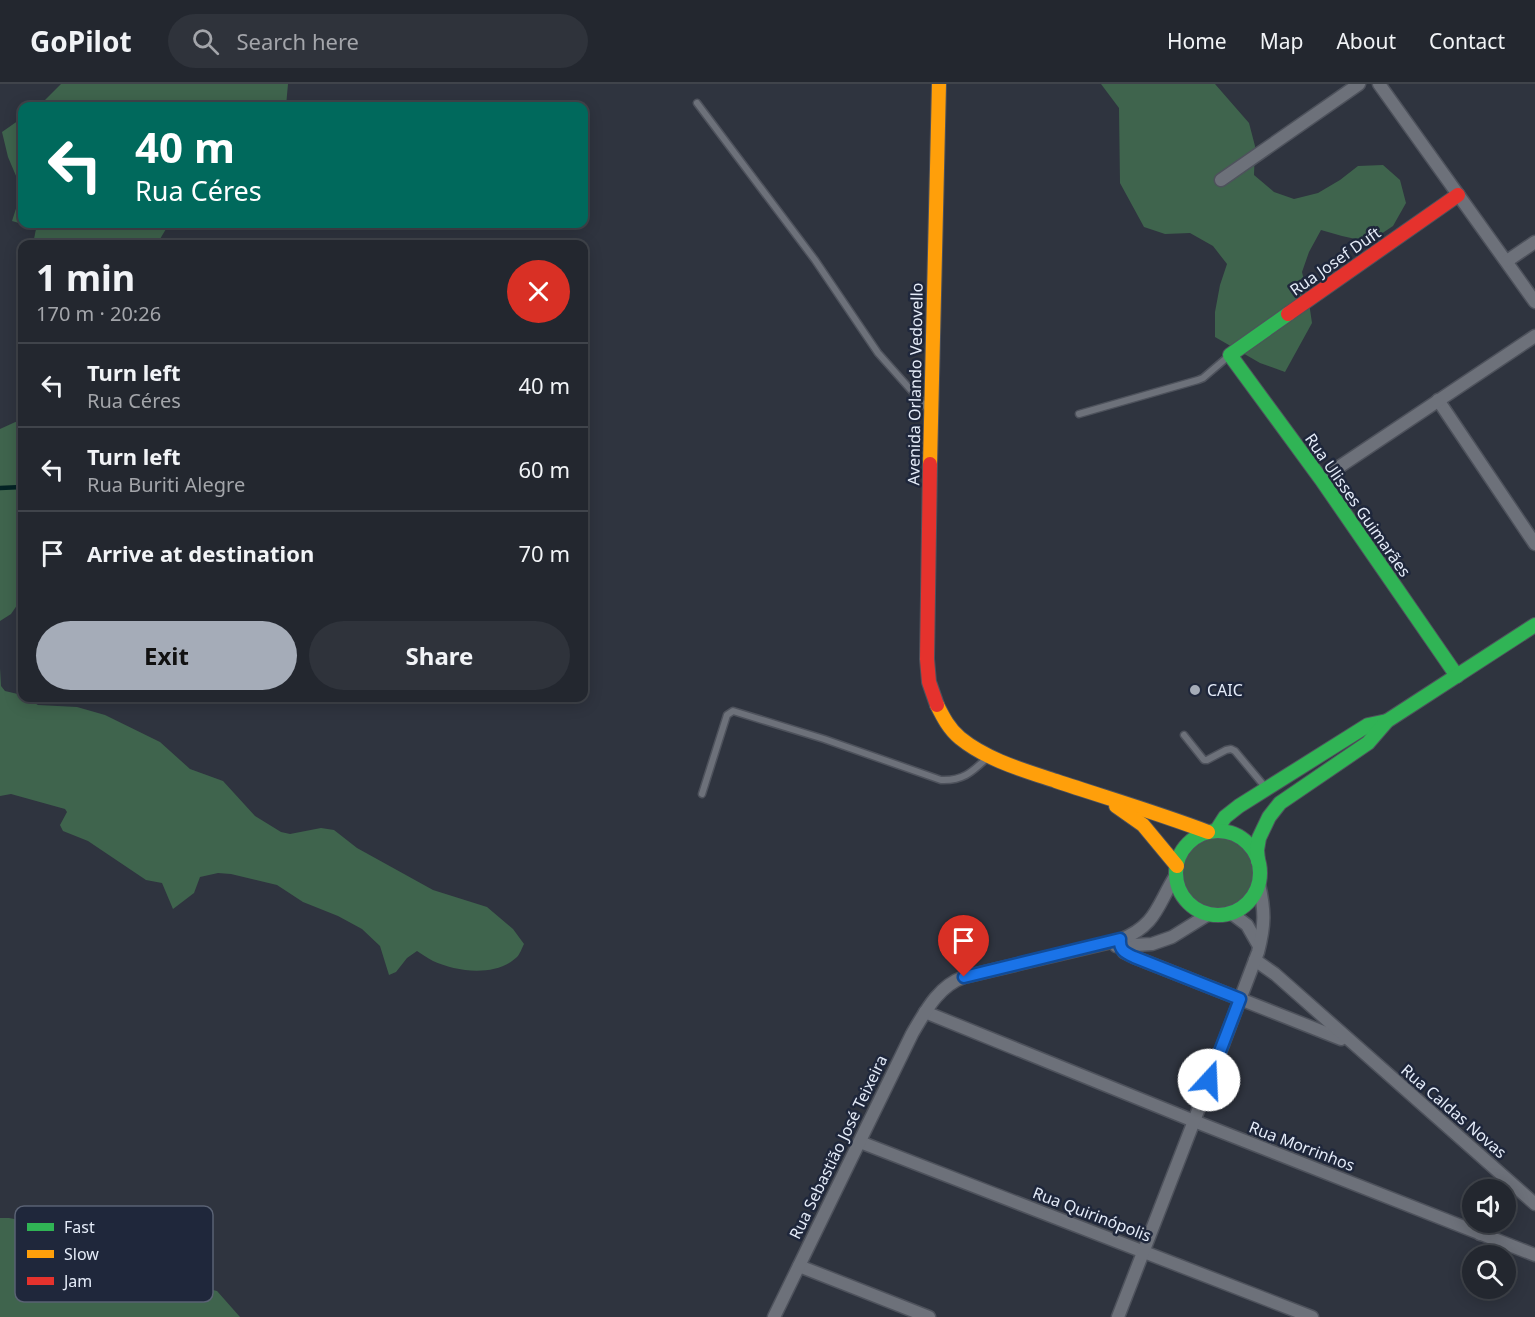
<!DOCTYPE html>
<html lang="en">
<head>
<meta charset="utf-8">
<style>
	:root { --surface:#23272f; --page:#2f333b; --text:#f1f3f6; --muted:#a3a5aa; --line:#40444b; --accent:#a5acb8 }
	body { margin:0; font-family:"Noto Sans",sans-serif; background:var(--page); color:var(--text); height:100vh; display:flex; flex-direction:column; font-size:22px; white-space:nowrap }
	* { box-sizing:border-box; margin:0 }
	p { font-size:20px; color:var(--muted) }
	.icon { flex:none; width:33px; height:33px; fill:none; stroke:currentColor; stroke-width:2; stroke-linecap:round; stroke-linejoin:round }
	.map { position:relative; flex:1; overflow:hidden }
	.sheet { position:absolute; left:18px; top:156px; width:570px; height:462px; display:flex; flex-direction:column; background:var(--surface); border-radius:12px; box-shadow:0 3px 15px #0003,0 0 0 2px var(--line) }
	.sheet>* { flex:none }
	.top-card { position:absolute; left:18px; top:18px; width:570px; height:126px; border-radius:12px; box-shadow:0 3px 15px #0003,0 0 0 2px var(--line); background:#00695c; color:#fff; overflow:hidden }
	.buttons { position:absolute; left:1462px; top:1095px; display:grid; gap:12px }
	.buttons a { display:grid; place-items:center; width:54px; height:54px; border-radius:50%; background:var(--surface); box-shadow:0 3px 15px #0003,0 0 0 2px var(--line); font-size:30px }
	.pin { position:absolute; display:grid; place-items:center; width:51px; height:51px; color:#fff; margin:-62px -26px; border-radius:50% 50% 50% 0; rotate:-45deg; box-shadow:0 0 6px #0007 }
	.pin .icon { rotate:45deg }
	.me { position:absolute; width:66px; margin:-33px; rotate:20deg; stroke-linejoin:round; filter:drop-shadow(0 0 4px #0008) }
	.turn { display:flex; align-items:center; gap:21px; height:126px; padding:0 18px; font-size:27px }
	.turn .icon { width:78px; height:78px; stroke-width:2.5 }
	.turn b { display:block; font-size:42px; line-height:51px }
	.round { display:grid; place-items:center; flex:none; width:63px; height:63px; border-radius:32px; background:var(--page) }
	.head { display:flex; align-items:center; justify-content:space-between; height:102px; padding:0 18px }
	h1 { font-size:36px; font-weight:700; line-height:45px }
	.primary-button { display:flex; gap:12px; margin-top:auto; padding:12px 18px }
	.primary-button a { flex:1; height:69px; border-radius:36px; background:var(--accent); color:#111; font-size:24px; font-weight:700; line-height:69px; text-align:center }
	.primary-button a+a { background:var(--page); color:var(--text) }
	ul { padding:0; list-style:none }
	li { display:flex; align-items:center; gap:18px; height:84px; padding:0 18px; border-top:2px solid var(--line) }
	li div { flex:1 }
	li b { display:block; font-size:22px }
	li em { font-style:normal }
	header { display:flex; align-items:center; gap:36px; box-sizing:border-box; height:84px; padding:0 30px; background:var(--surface); border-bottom:2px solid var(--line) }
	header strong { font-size:28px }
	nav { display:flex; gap:33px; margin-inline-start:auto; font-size:21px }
	.search { width:420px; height:54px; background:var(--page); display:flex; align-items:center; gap:15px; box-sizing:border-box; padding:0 21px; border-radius:33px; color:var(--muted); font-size:22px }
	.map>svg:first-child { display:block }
</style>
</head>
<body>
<header>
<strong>GoPilot</strong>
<div class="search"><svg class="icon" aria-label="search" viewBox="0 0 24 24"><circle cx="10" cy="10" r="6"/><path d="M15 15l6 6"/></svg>Search here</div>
<nav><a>Home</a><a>Map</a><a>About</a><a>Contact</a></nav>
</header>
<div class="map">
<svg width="1535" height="1233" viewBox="0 0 1535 1233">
	<rect width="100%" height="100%" fill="#2f343f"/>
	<!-- green -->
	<circle fill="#3f5d4b" cx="1218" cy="789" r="36"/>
	<!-- forest -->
	<g fill="#3f644d">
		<polygon points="61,0 288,0 286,22 39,22"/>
		<polygon points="1101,0 1215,0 1249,39 1255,62 1254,91 1274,108 1294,115 1318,109 1340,96 1358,82 1383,81 1400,96 1406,119 1393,142 1369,158 1342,152 1321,146 1309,168 1302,188 1308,212 1312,239 1285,288 1260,279 1215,253 1215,228 1220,201 1227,180 1213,162 1190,149 1165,150 1144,143 1120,99 1119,24"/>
		<polygon points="22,34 22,137 19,139 12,137 22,106 8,73 2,48"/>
		<polygon points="37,140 169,140 157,160 33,160"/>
		<polygon points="22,335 22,514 11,530 0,537 0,345"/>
		<path d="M0 584 1 602 5 607 22 611V614H26L38 621 77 623 105 631 160 658 190 685 223 697 255 732 281 748 290 750 321 744 334 746 357 764 433 806 487 823 513 845 524 860C522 864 520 870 517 873 496 893 457 888 433 877 427 874 422 870 417 867L407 874 396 888 389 891 380 862 362 845 338 832 303 818 277 801 231 790 218 789 200 793 194 809 173 825 162 799 146 796 88 757 63 747 60 741 67 728 65 725 11 710 0 712Z"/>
		<polygon points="0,1134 9,1134 36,1139 61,1151 103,1159 163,1193 217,1207 240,1233 0,1233"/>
	</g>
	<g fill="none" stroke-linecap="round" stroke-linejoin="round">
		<!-- stream -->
		<polyline stroke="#042325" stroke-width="4.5" points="0,404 22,403"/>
		<!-- lane casing -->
		<g stroke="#4e525c" stroke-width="9">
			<g id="lane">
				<polyline points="697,19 815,176 878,269 927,324"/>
				<polyline points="1079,330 1198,296 1203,294 1230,271"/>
				<polyline points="1184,651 1204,676 1207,676 1226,666 1231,665 1235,667 1266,704"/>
				<path d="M702 710 727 631 733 627 824 655 941 696C963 697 972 688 987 674"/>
			</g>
		</g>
		<!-- street casing -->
		<g stroke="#4e525c" stroke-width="15">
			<g id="street">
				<polyline points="1379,0 1535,218"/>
				<polyline points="1221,96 1359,0"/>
				<polyline points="1507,177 1535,158"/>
				<polyline points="1438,316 1535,460"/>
				<polyline points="1321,395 1535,252"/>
				<polyline points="1231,829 1247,841 1259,862"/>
				<polyline points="1120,856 1120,862 1124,868 1134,873 1341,955"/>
				<polyline points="1116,862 1152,860 1172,853 1209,830"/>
				<polyline points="1255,876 1275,890 1535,1120"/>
				<polyline points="925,928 1194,1037 1535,1171"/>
				<polyline points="860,1058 1312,1233"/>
				<polyline points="1480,1150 1486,1138"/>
				<polyline points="799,1182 929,1233"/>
				<path d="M774 1233 912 950C925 928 938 902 964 893L1120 856C1157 841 1157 821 1176 791"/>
				<path d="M1118 1233 1194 1037 1258 868C1265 841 1265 827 1259 800"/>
			</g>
		</g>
		<!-- fast casing -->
		<g stroke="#4e525c" stroke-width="16">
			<g id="fast">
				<polyline points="1288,230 1230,271 1321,395 1457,592"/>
				<polyline points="1216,747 1225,733 1239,722 1368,641 1387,637"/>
				<circle cx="1218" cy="789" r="42"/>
				<polyline points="1258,777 1257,766 1259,754 1269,733 1280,719 1368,659 1387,637 1535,541"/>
			</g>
		</g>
		<!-- slow casing -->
		<g stroke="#4e525c" stroke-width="16">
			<g id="slow">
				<polyline points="930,380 939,0"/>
				<path d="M937 621C943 633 949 645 960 654 987 676 1023 686 1056 697 1107 714 1158 729 1208 748"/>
				<polyline points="1116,722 1143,741 1177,782"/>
			</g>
		</g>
		<!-- jam casing -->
		<g stroke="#4e525c" stroke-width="16">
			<g id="jam">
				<polyline points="1288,230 1458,111"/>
				<polyline points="930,380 927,575 929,598 937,621"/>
			</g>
		</g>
		<!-- lane -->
		<use href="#lane" stroke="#6d717a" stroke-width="6"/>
		<!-- street -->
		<use href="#street" stroke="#6d717a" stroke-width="12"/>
		<!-- fast -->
		<use href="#fast" stroke="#30b455" stroke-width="14"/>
		<!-- slow -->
		<use href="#slow" stroke="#ff9f0a" stroke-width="14"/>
		<!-- jam -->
		<use href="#jam" stroke="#e5322d" stroke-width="14"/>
	</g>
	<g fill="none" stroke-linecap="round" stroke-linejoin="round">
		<!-- route casing -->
		<g stroke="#114b97" stroke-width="15">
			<path id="route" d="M964 893 1120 855C1119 866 1125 869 1134 873L1240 915 1209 996"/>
		</g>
		<!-- route -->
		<use href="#route" stroke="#1a73e8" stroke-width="10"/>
	</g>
	<!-- markers -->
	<circle fill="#a5acb8" stroke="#1f273b" stroke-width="2" cx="1195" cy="606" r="6"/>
	<g text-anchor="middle" stroke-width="5" stroke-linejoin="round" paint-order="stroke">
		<!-- street labels -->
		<g font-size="16" fill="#e5ecf9" stroke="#1f273b">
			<text transform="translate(1335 177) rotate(-35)" y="6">Rua Josef Duft</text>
			<text transform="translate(915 300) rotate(-89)" y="6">Avenida Orlando Vedovello</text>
			<text transform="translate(1358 421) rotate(55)" y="6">Rua Ulisses Guimarães</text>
			<text transform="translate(1454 1027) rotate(41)" y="6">Rua Caldas Novas</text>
			<text transform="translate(1302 1062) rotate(21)" y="6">Rua Morrinhos</text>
			<text transform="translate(838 1063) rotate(-64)" y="6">Rua Sebastião José Teixeira</text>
			<text transform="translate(1092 1130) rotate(21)" y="6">Rua Quirinópolis</text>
		</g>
		<!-- poi labels -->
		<g font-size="16" fill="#e5ecf9" stroke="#1f273b" text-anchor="start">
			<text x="1207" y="612">CAIC</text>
		</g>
	</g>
	<!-- legend -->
	<rect x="15" y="1122" width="198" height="96" rx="9" fill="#1f273b" stroke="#5a6274" stroke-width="1.5"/>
	<rect x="27" y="1139" width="27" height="8" fill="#30b455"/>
	<rect x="27" y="1166" width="27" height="8" fill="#ff9f0a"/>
	<rect x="27" y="1193" width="27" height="8" fill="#e5322d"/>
	<g font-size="16" fill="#e5ecf9">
		<text x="64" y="1149">Fast</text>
		<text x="64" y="1176">Slow</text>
		<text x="64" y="1203">Jam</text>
	</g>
</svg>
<div class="buttons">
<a><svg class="icon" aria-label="sound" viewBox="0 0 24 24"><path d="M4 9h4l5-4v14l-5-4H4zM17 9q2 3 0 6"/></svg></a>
<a><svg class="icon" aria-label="search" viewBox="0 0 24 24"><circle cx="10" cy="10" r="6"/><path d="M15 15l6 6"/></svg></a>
</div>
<div class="pin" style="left:964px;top:893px;background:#d93025"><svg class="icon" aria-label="arrive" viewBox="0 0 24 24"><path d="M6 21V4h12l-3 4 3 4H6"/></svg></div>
<svg class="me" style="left:1209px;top:996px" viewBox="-20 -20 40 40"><circle r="19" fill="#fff"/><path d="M0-13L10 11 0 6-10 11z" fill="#1a73e8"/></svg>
<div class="top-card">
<div class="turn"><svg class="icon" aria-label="left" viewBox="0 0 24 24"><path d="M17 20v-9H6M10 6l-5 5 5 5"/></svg><div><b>40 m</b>Rua Céres</div></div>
</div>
<section class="sheet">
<div class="head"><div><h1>1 min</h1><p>170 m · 20:26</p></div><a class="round" style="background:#d93025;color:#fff"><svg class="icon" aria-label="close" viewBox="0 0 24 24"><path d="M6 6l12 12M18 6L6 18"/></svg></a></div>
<ul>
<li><svg class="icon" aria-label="left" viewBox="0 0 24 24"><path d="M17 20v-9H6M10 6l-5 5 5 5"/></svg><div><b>Turn left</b><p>Rua Céres</p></div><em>40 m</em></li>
<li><svg class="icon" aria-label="left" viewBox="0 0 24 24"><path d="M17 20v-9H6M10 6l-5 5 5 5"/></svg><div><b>Turn left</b><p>Rua Buriti Alegre</p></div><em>60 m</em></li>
<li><svg class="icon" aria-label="arrive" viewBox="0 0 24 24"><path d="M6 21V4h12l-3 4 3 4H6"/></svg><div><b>Arrive at destination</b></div><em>70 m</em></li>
</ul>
<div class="primary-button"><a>Exit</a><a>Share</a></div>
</section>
</div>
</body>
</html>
